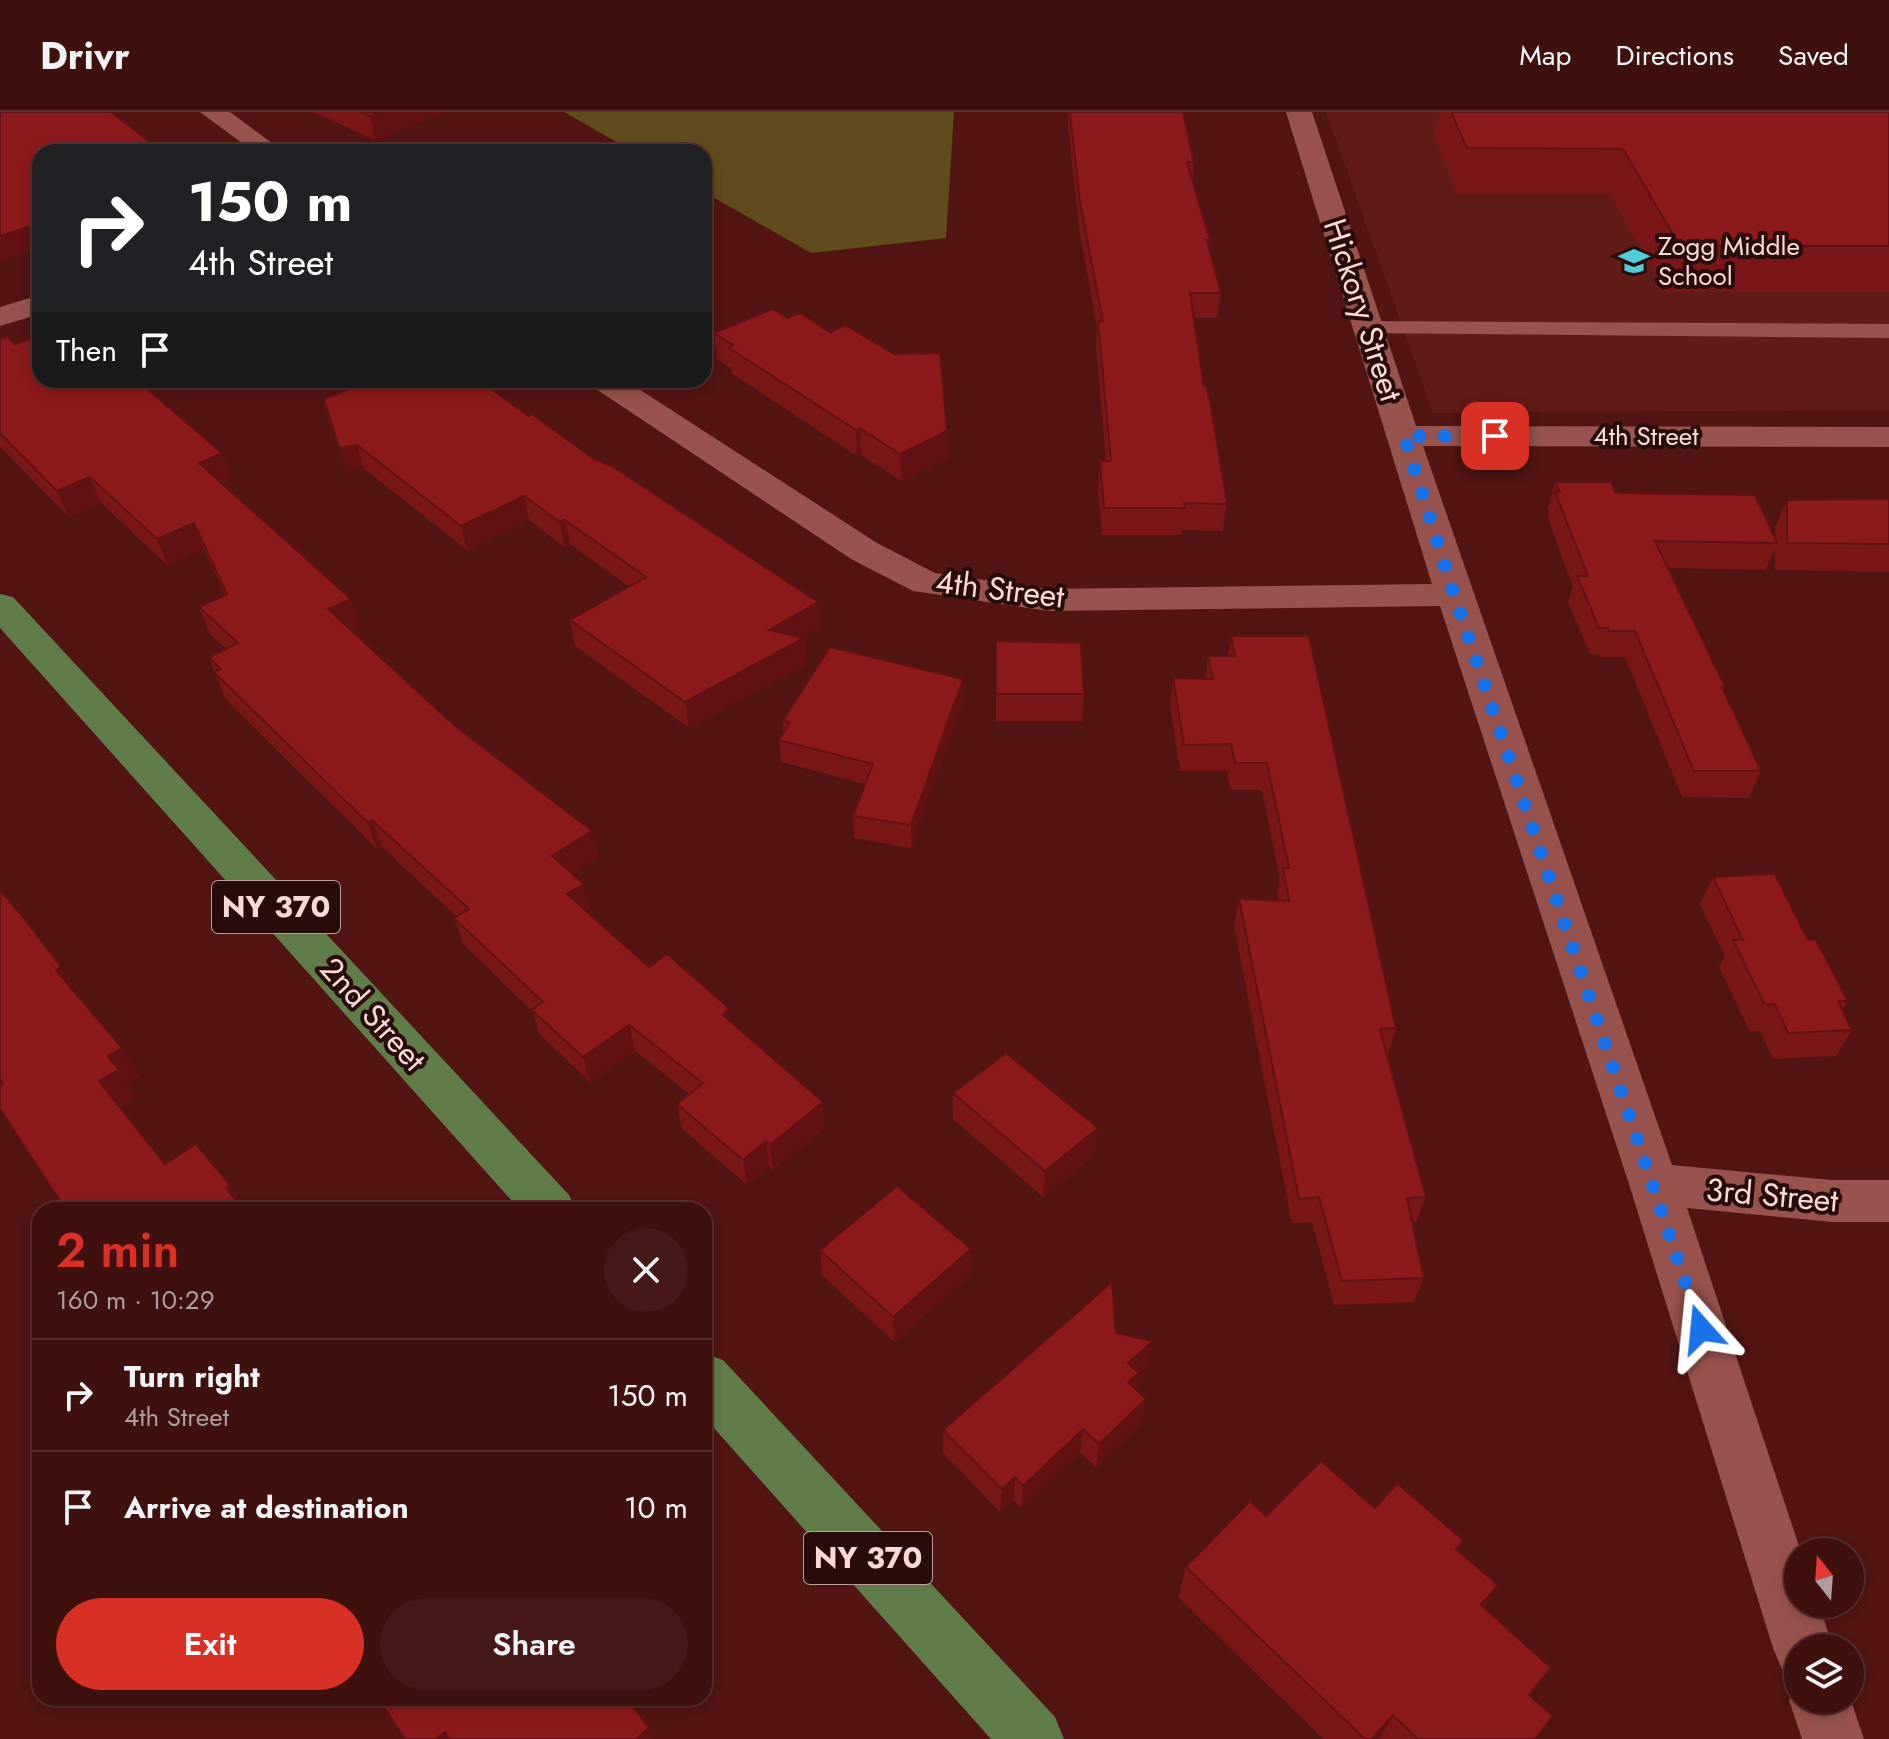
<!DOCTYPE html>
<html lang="en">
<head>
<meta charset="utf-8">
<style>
	:root { --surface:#3e100e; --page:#451917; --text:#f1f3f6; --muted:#ad9d9e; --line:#57302e; --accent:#d93025 }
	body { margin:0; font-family:Jost,sans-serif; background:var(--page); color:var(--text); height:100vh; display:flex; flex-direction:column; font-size:30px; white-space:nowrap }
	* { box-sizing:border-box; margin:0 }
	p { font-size:26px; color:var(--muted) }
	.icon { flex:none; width:44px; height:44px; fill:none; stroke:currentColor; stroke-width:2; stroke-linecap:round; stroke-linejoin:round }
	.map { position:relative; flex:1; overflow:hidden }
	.side { position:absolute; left:32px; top:1090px; width:680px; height:504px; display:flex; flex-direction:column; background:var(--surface); border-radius:24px; box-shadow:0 4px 12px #0003,0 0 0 2px var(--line) }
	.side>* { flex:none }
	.hud { position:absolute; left:32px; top:32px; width:680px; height:244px; border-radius:24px; box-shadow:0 4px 12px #0003,0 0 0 2px var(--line); background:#202124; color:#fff; overflow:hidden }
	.needle { width:52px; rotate:343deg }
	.tools { position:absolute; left:1784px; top:1426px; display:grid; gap:16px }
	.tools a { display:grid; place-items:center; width:80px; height:80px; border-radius:50%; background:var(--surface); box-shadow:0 4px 12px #0003,0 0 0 2px var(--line); font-size:40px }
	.pin { position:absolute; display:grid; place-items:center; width:68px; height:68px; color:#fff; margin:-34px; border-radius:16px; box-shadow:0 4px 12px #0006 }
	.me { position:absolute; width:88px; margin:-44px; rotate:342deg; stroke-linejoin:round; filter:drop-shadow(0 0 6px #0008) }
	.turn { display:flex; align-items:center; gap:28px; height:168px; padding:0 24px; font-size:36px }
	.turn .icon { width:104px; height:104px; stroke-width:2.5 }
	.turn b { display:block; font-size:56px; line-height:68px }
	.then { display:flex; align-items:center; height:76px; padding:0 24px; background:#0003; gap:16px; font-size:30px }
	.round { display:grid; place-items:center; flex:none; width:84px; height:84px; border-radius:42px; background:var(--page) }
	.headline { display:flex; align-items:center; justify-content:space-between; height:136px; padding:0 24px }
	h1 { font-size:48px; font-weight:600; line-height:60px; color:var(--accent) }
	.action { display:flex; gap:16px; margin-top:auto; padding:16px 24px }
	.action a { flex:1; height:92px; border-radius:48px; background:var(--accent); color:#fff; font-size:32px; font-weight:600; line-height:92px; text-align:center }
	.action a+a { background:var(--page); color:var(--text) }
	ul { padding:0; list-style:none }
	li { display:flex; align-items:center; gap:24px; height:112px; padding:0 24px; border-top:2px solid var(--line) }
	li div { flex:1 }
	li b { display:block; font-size:30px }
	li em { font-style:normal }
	header { display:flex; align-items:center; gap:48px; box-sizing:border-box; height:112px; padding:0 40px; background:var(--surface); border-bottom:2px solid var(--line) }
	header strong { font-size:38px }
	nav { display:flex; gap:44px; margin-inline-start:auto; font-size:28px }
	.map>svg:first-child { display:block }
</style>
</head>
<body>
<header>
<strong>Drivr</strong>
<nav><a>Map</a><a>Directions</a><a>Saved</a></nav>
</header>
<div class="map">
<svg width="1889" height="1627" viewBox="0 0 1889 1627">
	<rect width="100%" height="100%" fill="#521513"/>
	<!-- built -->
	<polygon fill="#611b19" points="1326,0 1889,0 1889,298 1433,301"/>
	<!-- green -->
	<polygon fill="#5f4b1b" points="564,0 954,0 946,126 811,141 704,80 704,40 634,40"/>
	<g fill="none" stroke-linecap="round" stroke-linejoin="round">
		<!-- lane -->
		<polygon fill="#98534e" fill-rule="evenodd" points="1369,209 1889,212 1889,226 1361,221 1358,216 1361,211"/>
		<!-- street -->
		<g fill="#98534e" fill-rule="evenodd">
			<polygon points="200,0 230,0 284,40 254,40"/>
			<polygon points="1286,0 1312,0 1416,314 1889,315 1889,335 1423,334 1672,1053 1832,1068 1889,1068 1889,1110 1832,1110 1687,1096 1801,1440 1798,1440 1798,1492 1819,1492 1833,1536 1798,1536 1798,1564 1782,1557 1773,1536 1629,1072 1440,494 1049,499 913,479 851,447 593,275 588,268 625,268 877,431 935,461 1049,477 1432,472"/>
			<polygon points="40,183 40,202 0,214 0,195"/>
			<polygon points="1798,1567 1798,1588 1850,1586 1864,1627 1802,1627 1789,1588"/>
		</g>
		<!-- primary -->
		<g fill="#607c49" fill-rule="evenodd">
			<polygon points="0,482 13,485 569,1083 576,1098 520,1098 0,516"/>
			<polygon points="704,1241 723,1248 1055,1605 1064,1627 991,1627 704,1305"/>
		</g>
	</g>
	<!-- wall -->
	<g fill="#781618">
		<polygon points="313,0 445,0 375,28"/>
		<polygon points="1068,0 1183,0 1194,50 1193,68 1210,128 1209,135 1221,181 1217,206 1194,206 1204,274 1227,392 1223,419 1182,418 1181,423 1102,423 1098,376 1100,349 1106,349 1096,234 1097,217 1079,115 1068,13"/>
		<polygon points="1439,0 1889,0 1889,180 1665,180 1610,81 1457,81 1434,24"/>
		<polygon points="714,221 947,346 901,369 861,343 857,344 731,261 731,256 717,247"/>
		<polygon points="0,227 15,232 222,341 232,367 222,371 351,487 359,513 350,518 454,613 592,719 598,746 572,762 590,798 587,800 649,855 731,910 825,1015 773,1058 769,1054 747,1073 682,1017 677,992 689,982 635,939 590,970 540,923 533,900 463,832 454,806 456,804 382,735 377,737 225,587 209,545 226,537 210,522 199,495 225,483 204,437 168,454 101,391 69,405 0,335"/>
		<polygon points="348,268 478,268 820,515 801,526 804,526 806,552 689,616 575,534 570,508 629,475 570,432 564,435 529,408 467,438 364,357 346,360 324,287 357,274"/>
		<polygon points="1555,370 1615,380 1775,428 1775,415 1787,388 1889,387 1889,460 1775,458 1775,436 1766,458 1668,456 1725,575 1723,579 1761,659 1749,686 1682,685 1625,545 1600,545 1599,542 1590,542 1568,490 1573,475 1548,406 1549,400 1548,396"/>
		<polygon points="1231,524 1396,916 1388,942 1387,942 1426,1085 1416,1110 1412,1110 1424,1166 1414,1190 1334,1193 1312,1110 1292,1111 1234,814 1239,787 1278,788 1277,783 1280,768 1262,678 1230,678 1227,659 1180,659 1170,593 1173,566 1205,567 1208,544 1228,544"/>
		<polygon points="996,529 1084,582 1082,609 996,609"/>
		<polygon points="963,589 911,736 854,726 853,704 865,672 781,650 779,628 784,619 783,608"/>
		<polygon points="1713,765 1848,889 1842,898 1852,918 1836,944 1773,947 1760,919 1750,920 1719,855 1725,845 1700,792"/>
		<polygon points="953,981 1098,1016 1095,1042 1043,1085 953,1007"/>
		<polygon points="820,1138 971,1162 894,1230 822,1163"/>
		<polygon points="1116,1221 1153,1229 1149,1253 1139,1262 1136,1278 1146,1287 1142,1310 1096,1355 1080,1340 1021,1396 1013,1388 1000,1400 943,1341 943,1318"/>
		<polygon points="1375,1396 1463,1428 1458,1438 1498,1473 1484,1496 1551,1556 1530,1584 1535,1627 1323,1627 1178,1485 1186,1455"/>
	</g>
	<!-- shaded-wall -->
	<g fill="#621214">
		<polygon points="379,0 445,0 375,28 370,4"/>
		<polygon points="40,111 40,136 0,149 0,124"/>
		<polygon points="860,316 861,343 857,344 856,318"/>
		<polygon points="947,319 947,346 901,369 900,342"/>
		<polygon points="357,333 364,357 346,360 339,336"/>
		<polygon points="222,341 232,367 208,377 199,351"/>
		<polygon points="90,365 101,391 69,405 57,379"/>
		<polygon points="524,384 529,408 467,438 461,414"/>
		<polygon points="565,408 570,432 564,435 560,410"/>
		<polygon points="194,411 204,437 168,454 157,427"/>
		<polygon points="351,487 359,513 337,524 328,497"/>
		<polygon points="818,490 820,515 771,543 769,518"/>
		<polygon points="804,526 806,552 689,616 685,590"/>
		<polygon points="963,567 963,589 911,736 911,713"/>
		<polygon points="372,708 382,735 377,737 368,711"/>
		<polygon points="592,719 598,746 558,771 552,744"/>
		<polygon points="584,772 590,798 573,809 567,782"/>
		<polygon points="61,855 79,885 56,858"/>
		<polygon points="729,896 732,922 723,903"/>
		<polygon points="629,913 635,939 590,970 583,945"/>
		<polygon points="122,936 139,965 127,972 136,987 117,998 99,969 108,944"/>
		<polygon points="823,990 825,1015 773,1058 770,1033"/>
		<polygon points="1098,1016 1095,1042 1043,1085 1045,1059"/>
		<polygon points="766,1029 769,1054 747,1073 743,1048"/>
		<polygon points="230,1073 244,1098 238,1098 226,1076"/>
		<polygon points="971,1137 971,1162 894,1230 893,1205"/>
		<polygon points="1153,1229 1149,1253 1139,1262 1135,1284 1124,1294 1128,1251"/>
		<polygon points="1146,1287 1142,1310 1096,1355 1099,1332"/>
		<polygon points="1083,1317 1080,1340 1021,1396 1023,1374"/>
		<polygon points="1015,1365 1013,1388 1000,1400 1002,1377"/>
		<polygon points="1498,1473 1479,1503 1481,1493"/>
		<polygon points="1393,1603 1379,1627 1372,1627"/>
		<polygon points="649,1616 653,1627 636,1627"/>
		<polygon points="445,1620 450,1627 436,1627"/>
	</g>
	<!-- building -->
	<g fill="#8c1a1c" stroke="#621214" stroke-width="2">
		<polygon points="0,0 111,0 163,40 40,40 40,111 0,124"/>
		<polygon points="361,0 379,0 370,4"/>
		<polygon points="1070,0 1183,0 1194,50 1187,50 1210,128 1207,128 1221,181 1190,181 1204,274 1206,274 1210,289 1227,392 1184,391 1185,396 1104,396 1100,349 1111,349 1098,209 1103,209 1080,90"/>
		<polygon points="1451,0 1889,0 1889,134 1680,134 1623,37 1467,36"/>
		<polygon points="773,197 787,206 800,201 830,220 845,213 894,242 940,241 947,319 900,342 860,316 856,318 729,236 733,233 714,221"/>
		<polygon points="7,224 15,232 40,224 40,268 137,268 222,341 199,351 351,487 328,497 454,613 592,719 552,744 584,772 567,782 649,855 667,842 729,896 723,903 823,990 770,1033 766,1029 743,1048 677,992 703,971 629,913 583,945 532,898 543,890 454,806 469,797 372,708 368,711 214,560 221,557 209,545 238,531 199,495 227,482 194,411 157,427 90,365 57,379 0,321 0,227"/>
		<polygon points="373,268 478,268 529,304 532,302 594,347 612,354 818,490 769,518 804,526 685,590 570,508 646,465 565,408 560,410 524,384 461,414 357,333 339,336 324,287"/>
		<polygon points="1555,370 1611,370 1615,380 1622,381 1755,383 1777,431 1655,429 1725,575 1722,575 1761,659 1694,659 1635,519 1609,519 1608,516 1599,516 1577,464 1588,464 1555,380 1560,380"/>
		<polygon points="1889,387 1889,432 1787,431 1787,388"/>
		<polygon points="1231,524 1309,524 1396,916 1380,917 1426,1085 1407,1086 1424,1166 1342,1169 1319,1085 1299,1087 1239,787 1289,789 1283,756 1289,756 1267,651 1235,651 1231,632 1184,633 1173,566 1213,567 1208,544 1235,544"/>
		<polygon points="996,529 1081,531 1084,582 996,582"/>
		<polygon points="830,535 963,567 911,713 853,704 873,652 779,628 790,610 783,608"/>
		<polygon points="1775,762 1808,828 1816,828 1848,889 1838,889 1852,918 1788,921 1775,892 1765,893 1733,828 1743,828 1713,765"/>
		<polygon points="0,778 24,806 61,855 56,858 122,936 108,944 119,958 99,969 165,1052 196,1032 230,1073 226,1076 243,1098 66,1098 0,997 0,973 3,971 0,967"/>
		<polygon points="1006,941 1098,1016 1045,1059 953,981"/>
		<polygon points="897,1074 971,1137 893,1205 820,1138"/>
		<polygon points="1112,1170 1116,1221 1153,1229 1128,1251 1139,1261 1128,1270 1146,1287 1099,1332 1083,1317 1023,1374 1015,1365 1002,1377 943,1318"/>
		<polygon points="1321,1349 1375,1396 1397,1371 1463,1428 1456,1437 1498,1473 1481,1493 1551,1556 1529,1583 1553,1604 1535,1627 1418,1627 1393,1603 1372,1627 1365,1627 1186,1455 1250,1389 1266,1404"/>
		<polygon points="390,1586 626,1586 649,1616 636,1627 450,1627 445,1620 436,1627 405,1627 382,1592"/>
	</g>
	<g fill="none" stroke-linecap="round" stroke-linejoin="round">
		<!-- route -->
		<polyline stroke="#1a73e8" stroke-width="14" stroke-dasharray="0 25.2" points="1495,324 1404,324 1454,483 1701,1217"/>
	</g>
	<!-- icons -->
	<defs>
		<g id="school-bare" transform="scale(2.4)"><path d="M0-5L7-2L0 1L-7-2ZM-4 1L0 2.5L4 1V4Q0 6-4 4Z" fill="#52cbd9" stroke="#270c0a" stroke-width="2.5" paint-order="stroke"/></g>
	</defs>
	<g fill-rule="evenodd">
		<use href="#school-bare" x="1634" y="149"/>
	</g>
	<g text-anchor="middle" stroke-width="8" stroke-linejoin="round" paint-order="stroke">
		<!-- far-poi labels -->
		<g font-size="26" fill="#fad9d6" stroke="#270c0a" text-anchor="start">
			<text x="1658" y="143">Zogg Middle<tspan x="1658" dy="30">School</tspan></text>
		</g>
		<!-- far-street labels -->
		<g font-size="26" fill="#fad9d6" stroke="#270c0a">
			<text x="1646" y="333">4th Street</text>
		</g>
		<!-- shield labels -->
		<g fill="#270c0a" stroke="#bb9c99" stroke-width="2">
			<rect x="212" y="769" width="128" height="52" rx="6"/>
			<rect x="804" y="1420" width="128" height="52" rx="6"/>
		</g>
		<g font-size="30" font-weight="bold" fill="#fad9d6">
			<text x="276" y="805">NY 370</text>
			<text x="868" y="1456">NY 370</text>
		</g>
		<!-- street labels -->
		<g font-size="32" fill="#fad9d6" stroke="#270c0a">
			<text transform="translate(1363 198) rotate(72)" y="11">Hickory Street</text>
			<text transform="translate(1000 477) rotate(7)" y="11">4th Street</text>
			<text transform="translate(373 902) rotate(48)" y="11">2nd Street</text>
			<text transform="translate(1772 1083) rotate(5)" y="11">3rd Street</text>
		</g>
	</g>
</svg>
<div class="tools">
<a><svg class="needle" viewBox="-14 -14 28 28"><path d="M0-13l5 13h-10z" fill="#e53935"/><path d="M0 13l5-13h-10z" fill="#ad9d9e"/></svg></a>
<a><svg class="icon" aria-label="layers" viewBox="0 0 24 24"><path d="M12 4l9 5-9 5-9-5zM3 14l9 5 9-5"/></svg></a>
</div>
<div class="pin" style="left:1495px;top:324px;background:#d93025"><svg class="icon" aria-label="arrive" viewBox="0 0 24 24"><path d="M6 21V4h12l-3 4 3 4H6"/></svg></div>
<svg class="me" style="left:1701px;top:1217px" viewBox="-20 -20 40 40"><path d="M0-17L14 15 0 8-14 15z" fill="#1a73e8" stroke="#fff" stroke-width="4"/></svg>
<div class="hud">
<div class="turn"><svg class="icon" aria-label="right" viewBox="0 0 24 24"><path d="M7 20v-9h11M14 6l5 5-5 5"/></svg><div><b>150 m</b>4th Street</div></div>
<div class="then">Then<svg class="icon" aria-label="arrive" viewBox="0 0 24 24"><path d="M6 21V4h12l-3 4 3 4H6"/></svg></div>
</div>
<section class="side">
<div class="headline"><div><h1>2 min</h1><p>160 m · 10:29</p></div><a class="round"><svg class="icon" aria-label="close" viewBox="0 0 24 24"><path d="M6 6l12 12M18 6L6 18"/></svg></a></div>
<ul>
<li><svg class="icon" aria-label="right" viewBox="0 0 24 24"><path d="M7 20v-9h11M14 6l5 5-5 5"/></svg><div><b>Turn right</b><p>4th Street</p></div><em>150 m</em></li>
<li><svg class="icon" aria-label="arrive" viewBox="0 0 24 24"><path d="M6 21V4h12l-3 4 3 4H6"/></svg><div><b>Arrive at destination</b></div><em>10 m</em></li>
</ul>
<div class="action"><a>Exit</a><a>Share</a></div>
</section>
</div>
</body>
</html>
